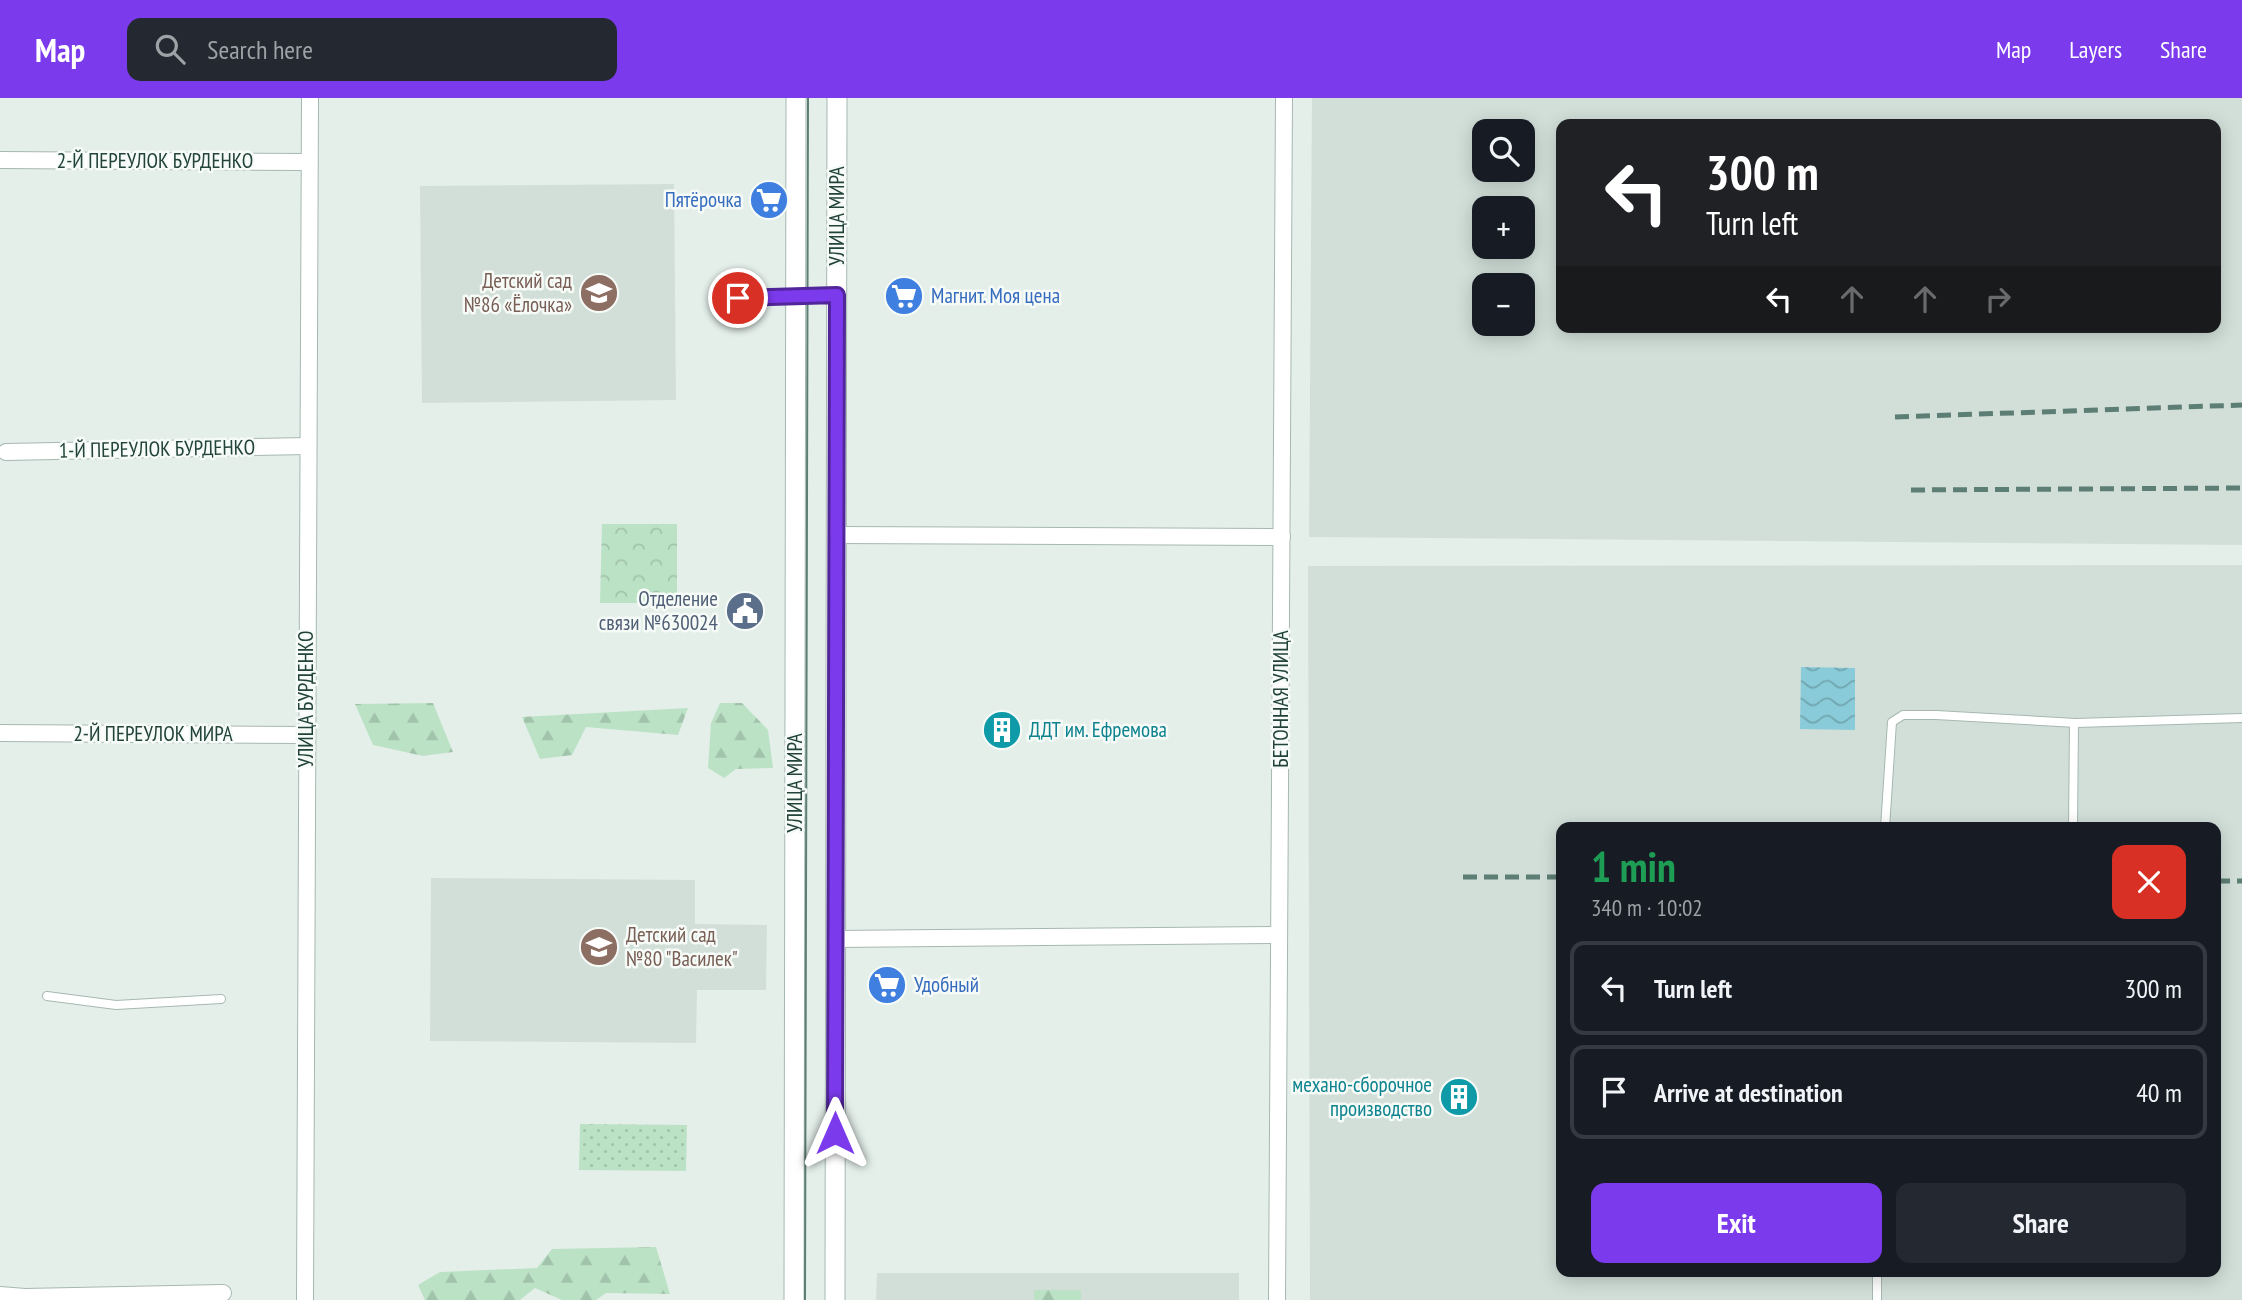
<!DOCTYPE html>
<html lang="en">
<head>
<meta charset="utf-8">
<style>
	:root { --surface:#171b24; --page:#242831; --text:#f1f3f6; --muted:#9ea1a6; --line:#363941; --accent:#7c3aed }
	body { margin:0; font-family:"PT Sans Narrow",sans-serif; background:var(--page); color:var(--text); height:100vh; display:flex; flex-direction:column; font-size:26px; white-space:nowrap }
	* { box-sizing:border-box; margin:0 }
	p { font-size:23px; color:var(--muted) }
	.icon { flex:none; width:38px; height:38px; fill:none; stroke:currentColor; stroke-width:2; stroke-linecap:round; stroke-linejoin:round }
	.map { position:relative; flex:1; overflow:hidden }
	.drawer { position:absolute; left:1556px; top:724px; width:665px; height:455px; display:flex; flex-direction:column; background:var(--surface); border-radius:14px; box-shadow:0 4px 18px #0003 }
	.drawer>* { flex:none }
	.top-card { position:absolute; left:1556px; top:21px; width:665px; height:214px; border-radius:14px; box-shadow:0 4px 18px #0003; background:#202124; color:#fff; overflow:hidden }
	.tools { position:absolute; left:1472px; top:21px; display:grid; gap:14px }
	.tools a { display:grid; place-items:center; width:63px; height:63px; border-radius:14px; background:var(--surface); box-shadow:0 4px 18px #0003; font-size:35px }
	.pin { position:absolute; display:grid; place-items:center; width:60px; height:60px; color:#fff; margin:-30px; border:4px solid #fff; border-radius:50%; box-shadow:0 2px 7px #0007 }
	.me { position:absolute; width:77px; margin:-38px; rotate:0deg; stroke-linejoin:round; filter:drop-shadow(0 0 5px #0008) }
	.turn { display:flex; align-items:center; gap:24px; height:147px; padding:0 35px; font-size:32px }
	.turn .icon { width:91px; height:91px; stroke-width:2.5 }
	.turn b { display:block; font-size:49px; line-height:60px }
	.lanes { display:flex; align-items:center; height:66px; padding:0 35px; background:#0003; justify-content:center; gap:35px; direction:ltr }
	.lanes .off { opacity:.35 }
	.round { display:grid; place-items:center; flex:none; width:74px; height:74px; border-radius:14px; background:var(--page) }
	.overview { display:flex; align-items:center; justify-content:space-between; height:119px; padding:0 35px }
	h1 { font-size:42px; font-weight:600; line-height:52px; color:#1e9e55 }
	.primary-button { display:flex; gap:14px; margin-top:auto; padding:14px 35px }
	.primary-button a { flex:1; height:80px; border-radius:14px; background:var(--accent); color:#fff; font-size:28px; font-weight:600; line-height:80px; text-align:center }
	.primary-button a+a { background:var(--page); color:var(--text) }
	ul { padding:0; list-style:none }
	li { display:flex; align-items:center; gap:21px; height:94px; margin:0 14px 10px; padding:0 21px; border:4px solid var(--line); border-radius:14px }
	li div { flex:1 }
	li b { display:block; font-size:26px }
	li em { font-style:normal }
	header { display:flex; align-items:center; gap:42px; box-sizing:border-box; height:98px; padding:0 35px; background:var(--accent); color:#fff }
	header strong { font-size:33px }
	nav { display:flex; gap:38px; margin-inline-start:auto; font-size:24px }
	.search { width:490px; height:63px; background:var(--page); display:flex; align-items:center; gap:18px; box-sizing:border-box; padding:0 24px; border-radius:14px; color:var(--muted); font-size:26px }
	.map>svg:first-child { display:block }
</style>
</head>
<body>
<header>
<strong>Map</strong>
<div class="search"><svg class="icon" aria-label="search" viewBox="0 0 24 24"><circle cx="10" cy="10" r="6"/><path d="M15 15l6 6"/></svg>Search here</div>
<nav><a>Map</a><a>Layers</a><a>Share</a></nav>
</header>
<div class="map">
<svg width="2242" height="1202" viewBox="0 0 2242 1202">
	<defs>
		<pattern id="grass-dots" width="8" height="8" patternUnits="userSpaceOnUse" patternTransform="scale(1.75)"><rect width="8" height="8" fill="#bce2c6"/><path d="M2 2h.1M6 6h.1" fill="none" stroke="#a1c3ab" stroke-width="1.8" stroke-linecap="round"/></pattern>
		<pattern id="forest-firs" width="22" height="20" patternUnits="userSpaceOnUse" patternTransform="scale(1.75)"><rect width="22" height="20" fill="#bce2c6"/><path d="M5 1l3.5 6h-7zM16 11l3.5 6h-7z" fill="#a1c3ab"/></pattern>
		<pattern id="park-crowns" width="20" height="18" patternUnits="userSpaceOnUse" patternTransform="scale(1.75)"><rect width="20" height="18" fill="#bce2c6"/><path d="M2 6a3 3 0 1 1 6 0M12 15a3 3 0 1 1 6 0" fill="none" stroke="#a1c3ab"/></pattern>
		<pattern id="water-waves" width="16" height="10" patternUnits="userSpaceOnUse" patternTransform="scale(1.75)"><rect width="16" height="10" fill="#89cbd8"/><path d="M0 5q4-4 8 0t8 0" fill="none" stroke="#70a6b0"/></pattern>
	</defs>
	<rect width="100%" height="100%" fill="#e4efea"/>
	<!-- built -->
	<g fill="#d2dfd9" fill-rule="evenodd">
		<path d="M1312 0H2242V447L1309 439ZM2216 26V229H1561V26ZM1522 33V72H1484V33ZM1484 110H1522V149H1484ZM1522 187V226H1484V187Z"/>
		<polygon points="674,86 676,302 422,305 420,88"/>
		<path d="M2242 467V1202H1310L1308 468ZM1561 730H2216V1174H1561Z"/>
		<polygon points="431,780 695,782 695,826 767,827 766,892 697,892 696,945 430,943"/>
		<polygon points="877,1175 1239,1175 1239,1202 876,1202"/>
	</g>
	<!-- grass -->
	<polygon fill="url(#grass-dots)" points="580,1026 687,1027 686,1073 579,1072"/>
	<!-- forest -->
	<g fill="url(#forest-firs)">
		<polygon points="433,605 453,654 423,658 373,647 355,606"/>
		<polygon points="720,605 742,605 768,632 773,670 736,671 724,680 708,670 711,625"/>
		<polygon points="688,610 678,637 586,629 572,657 540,661 522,619"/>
		<polygon points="656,1149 670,1196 606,1195 596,1202 562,1202 535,1190 520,1202 425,1202 418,1187 440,1174 537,1170 552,1151"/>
		<rect x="1034" y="1192" width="47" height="10"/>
	</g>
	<!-- park -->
	<polygon fill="url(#park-crowns)" points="602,426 677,426 677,505 600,505"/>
	<!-- water -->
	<polygon fill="url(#water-waves)" points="1801,569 1855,570 1855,632 1800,631"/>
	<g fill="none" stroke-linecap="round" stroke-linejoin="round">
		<!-- service casing -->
		<g stroke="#a6b8b2" stroke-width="10">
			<g id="service">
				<polyline points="716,200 835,197"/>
				<polyline points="1885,730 1892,624 1903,617 1936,617 2076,625 2242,620"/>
				<polyline points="2073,730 2074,625"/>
				<polyline points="47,898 116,907 221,901"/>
				<polyline points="1877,1202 1877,1174"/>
			</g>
		</g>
		<!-- minor casing -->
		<g stroke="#a6b8b2" stroke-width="18">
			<g id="minor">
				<polyline points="0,62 309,64"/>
				<polyline points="6,354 308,348"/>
				<polyline points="836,437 1282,439"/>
				<polyline points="0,635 306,637"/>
				<polyline points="835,841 1279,837"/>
				<polyline points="0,1197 25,1199 223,1195"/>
				<polyline points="305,1202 310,0"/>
				<polyline points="1277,1202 1284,0"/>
			</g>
		</g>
		<!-- tertiary casing -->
		<g stroke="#a6b8b2" stroke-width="21">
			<g id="tertiary">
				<polyline points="794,1202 796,0"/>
				<polyline points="835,1202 837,0"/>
			</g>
		</g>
		<!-- service -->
		<use href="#service" stroke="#fff" stroke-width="8"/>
		<!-- minor -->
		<use href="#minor" stroke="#fff" stroke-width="16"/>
		<!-- tertiary -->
		<use href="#tertiary" stroke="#fff" stroke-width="19"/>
		<!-- tram -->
		<polyline stroke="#5d7e75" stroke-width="2" points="805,1202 808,0"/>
		<!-- rail -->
		<g stroke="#5d7e75" stroke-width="5" stroke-dasharray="14 7" stroke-linecap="butt">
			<polyline points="1895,319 2242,307"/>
			<polyline points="1911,392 2242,390"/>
			<polyline points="1463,779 1561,779"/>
			<polyline points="2216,783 2242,783"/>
		</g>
	</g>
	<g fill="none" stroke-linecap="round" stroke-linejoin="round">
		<!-- route casing -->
		<g stroke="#51269a" stroke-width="18">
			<polyline id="route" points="738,200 837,197 835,1035"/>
		</g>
		<!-- route -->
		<use href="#route" stroke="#7c3aed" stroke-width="12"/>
	</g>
	<!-- icons -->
	<defs>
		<g id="supermarket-disc" transform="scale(2.0125)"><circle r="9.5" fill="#3f7fe0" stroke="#f6fbf8"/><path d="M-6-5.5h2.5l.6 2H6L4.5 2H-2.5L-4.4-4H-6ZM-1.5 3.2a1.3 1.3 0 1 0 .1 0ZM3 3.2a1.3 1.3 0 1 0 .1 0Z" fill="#fff"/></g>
		<g id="school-disc" transform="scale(2.0125)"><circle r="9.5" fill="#8d6e63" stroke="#f6fbf8"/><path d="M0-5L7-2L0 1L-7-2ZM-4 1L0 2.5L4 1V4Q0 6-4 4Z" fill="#fff"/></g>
		<g id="civic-disc" transform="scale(2.0125)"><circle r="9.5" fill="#5c6f8a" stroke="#f6fbf8"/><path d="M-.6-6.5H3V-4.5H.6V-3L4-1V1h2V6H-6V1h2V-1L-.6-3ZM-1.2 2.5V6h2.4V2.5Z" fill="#fff"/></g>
		<g id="building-disc" transform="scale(2.0125)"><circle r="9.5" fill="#0f9aa8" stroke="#f6fbf8"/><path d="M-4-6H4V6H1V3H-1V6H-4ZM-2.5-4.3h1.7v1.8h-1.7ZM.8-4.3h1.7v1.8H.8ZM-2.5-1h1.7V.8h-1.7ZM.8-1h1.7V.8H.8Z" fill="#fff"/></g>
	</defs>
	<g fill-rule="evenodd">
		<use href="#supermarket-disc" x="769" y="102"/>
		<use href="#school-disc" x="599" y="195"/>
		<use href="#supermarket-disc" x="904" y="198"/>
		<use href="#civic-disc" x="745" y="513"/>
		<use href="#building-disc" x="1002" y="632"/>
		<use href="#school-disc" x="599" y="849"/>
		<use href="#supermarket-disc" x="887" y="887"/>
		<use href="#building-disc" x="1459" y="999"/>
	</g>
	<g text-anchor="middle" stroke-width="5" stroke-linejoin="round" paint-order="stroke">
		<!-- street labels -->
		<g font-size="21" fill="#22433a" stroke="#f6fbf8">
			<text x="155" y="70">2-Й ПЕРЕУЛОК БУРДЕНКО</text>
			<text transform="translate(837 118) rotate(-90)" y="7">УЛИЦА МИРА</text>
			<text transform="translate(157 351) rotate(-1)" y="7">1-Й ПЕРЕУЛОК БУРДЕНКО</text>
			<text transform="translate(306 601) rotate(-90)" y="7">УЛИЦА БУРДЕНКО</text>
			<text transform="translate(1281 601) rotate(-90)" y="7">БЕТОННАЯ УЛИЦА</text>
			<text x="153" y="643">2-Й ПЕРЕУЛОК МИРА</text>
			<text transform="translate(795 685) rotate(-90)" y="7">УЛИЦА МИРА</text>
		</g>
		<!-- shop labels -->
		<g font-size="21" fill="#366cbe" stroke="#f6fbf8" text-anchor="start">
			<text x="742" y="109" text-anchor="end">Пятёрочка</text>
			<text x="931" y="205">Магнит. Моя цена</text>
			<text x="914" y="894">Удобный</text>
		</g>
		<!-- education labels -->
		<g font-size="21" fill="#785e54" stroke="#f6fbf8" text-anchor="end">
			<text x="572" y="190">Детский сад<tspan x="572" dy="24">№86 «Ёлочка»</tspan></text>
			<text x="626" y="844" text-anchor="start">Детский сад<tspan x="626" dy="24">№80 "Василек"</tspan></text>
		</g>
		<!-- service labels -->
		<g font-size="21" fill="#4e5e75" stroke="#f6fbf8" text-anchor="end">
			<text x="718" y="508">Отделение<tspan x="718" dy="24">связи №630024</tspan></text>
		</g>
		<!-- culture labels -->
		<g font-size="21" fill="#0d838f" stroke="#f6fbf8" text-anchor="start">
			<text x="1029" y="639">ДДТ им. Ефремова</text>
			<text x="1432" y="994" text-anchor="end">механо-сборочное<tspan x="1432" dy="24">производство</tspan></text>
		</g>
	</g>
</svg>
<div class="tools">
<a><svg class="icon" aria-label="search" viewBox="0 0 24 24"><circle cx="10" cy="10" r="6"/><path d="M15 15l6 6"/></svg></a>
<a>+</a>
<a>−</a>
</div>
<div class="pin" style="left:738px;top:200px;background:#d93025"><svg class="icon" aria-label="arrive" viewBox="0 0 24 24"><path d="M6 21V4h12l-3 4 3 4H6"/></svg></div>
<svg class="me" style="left:835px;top:1035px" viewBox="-20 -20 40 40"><path d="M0-17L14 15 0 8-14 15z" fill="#7c3aed" stroke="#fff" stroke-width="4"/></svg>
<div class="top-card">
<div class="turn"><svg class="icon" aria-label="left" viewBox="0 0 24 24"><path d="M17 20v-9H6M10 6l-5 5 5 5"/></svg><div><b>300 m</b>Turn left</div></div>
<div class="lanes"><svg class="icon" aria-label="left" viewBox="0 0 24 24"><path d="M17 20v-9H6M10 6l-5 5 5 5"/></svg><svg class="icon off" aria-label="ahead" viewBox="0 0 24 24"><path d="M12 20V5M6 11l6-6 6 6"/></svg><svg class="icon off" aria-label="ahead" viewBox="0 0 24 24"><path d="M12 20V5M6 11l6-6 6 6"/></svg><svg class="icon off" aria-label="right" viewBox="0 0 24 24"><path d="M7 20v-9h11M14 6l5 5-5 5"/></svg></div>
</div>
<section class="drawer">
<div class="overview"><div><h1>1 min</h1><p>340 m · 10:02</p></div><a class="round" style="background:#d93025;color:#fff"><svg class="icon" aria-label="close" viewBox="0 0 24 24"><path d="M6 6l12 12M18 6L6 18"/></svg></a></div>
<ul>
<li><svg class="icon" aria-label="left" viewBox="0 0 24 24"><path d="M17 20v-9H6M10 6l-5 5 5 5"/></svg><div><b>Turn left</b></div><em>300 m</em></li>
<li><svg class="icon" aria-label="arrive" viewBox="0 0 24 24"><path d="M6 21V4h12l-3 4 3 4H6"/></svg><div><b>Arrive at destination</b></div><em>40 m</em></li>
</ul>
<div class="primary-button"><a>Exit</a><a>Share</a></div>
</section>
</div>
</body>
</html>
